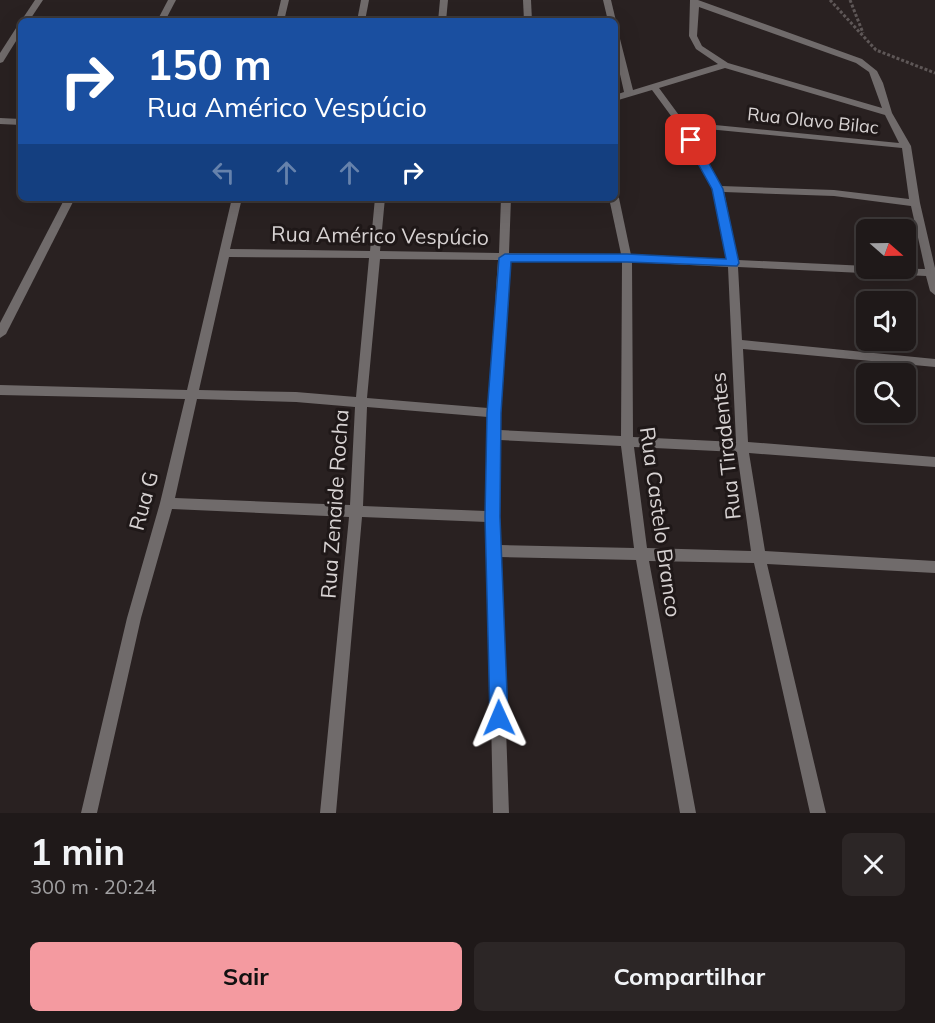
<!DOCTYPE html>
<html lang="pt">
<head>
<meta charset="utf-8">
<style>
	:root { --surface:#1f1919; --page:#2c2626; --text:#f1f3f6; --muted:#a1a0a2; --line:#3c3838; --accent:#f49aa0 }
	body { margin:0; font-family:Mulish,sans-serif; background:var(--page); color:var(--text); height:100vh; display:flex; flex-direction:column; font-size:22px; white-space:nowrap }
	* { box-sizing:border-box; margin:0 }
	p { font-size:20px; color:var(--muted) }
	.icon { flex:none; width:33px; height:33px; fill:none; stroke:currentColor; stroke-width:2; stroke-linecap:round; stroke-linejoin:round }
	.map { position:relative; height:813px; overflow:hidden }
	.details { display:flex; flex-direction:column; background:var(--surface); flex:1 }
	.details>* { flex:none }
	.guide { position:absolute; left:18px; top:18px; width:600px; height:183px; border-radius:9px; box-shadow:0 6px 24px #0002,0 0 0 2px var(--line); background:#1a4fa0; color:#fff; overflow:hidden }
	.needle { width:39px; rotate:110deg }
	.buttons { position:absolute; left:856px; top:219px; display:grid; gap:12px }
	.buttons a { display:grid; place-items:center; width:60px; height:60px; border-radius:9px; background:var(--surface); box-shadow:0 6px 24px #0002,0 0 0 2px var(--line); font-size:30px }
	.pin { position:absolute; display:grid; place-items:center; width:51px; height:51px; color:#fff; margin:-26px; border-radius:12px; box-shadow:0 3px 9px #0006 }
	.me { position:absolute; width:66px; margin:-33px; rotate:359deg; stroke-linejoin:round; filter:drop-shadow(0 0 4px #0008) }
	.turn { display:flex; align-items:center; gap:21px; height:126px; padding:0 30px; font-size:27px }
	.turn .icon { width:78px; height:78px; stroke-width:2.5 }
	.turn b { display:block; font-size:42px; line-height:51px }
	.lanes { display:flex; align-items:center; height:57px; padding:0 30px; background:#0003; justify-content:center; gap:30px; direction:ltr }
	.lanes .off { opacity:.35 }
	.round { display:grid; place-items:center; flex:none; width:63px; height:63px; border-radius:9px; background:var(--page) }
	.headline { display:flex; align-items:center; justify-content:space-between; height:102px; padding:0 30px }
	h1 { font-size:36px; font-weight:700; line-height:45px }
	.primary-button { display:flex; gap:12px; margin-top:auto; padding:12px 30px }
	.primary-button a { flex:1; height:69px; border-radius:9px; background:var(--accent); color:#111; font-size:24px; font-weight:700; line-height:69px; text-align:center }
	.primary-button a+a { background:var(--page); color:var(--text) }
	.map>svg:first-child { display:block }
</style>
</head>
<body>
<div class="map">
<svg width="935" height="813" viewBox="0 0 935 813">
	<rect width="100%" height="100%" fill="#292121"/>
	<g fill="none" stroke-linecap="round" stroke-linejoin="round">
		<!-- path -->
		<g stroke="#5e5757" stroke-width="3" stroke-dasharray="3 2" stroke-linecap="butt">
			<polyline points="830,0 876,50 935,73"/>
			<polyline points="850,0 863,33"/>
		</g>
		<!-- minor -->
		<g fill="#706b6b" fill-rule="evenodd">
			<polygon points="35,0 43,0 29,21 21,21"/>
			<polygon points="168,0 176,0 165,21 157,21"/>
			<polygon points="281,0 289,0 284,21 276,21"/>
			<polygon points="361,0 369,0 365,21 357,21"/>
			<polygon points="440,0 448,0 446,21 438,21"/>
			<polygon points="523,0 531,0 532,21 524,21"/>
			<polygon points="603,0 611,0 616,21 615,22 608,21"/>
			<path d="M690 0H698L862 59 877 71 883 83 892 113 911 146 920 203 935 268V295L930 291 926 276 738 267 742 340 935 359V367L743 349 748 442 935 457V467L749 453 765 551 935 561V573L767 564 826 813H810L754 563 649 561 696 813H680L636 560 500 557 509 813H493L487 522 362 517 336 813H320L349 517 172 509 141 618 97 813H81L127 618 160 503 185 399 0 395V385L187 390 232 198H242L230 249 370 251 375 198H385L380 251 499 253 501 198H511L509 253 621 254 609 198H615V195L619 198 631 255 727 259 713 189 677 124 652 90 615 101V95L624 92 615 52V33L619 35 633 90 718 64 696 49 689 36ZM699 7 856 63 869 72 882 108 728 63 702 46 697 36ZM725 68 885 115 899 143 684 122 659 88ZM687 127 902 148 909 199 834 190 721 186ZM724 192 834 196 911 206 925 269 867 268V266L738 260ZM229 257 369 258 356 397 296 392 199 390ZM380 259 498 260 488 408 367 398ZM509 260 622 262 621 436 500 430ZM632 262 728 267 736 442 633 437ZM197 399 296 402 355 407 350 505 175 498ZM367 407 488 417 486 511 363 506ZM500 440 621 446 634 548 500 545ZM634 447 737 452 751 551 647 548Z"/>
			<polygon points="18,25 21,25 21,33 3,62 0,63 0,53"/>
			<polygon points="0,118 21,119 21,125 0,124"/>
			<polygon points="65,198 75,198 6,334 0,338 0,323"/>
		</g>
	</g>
	<!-- route -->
	<polygon fill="#1a73e8" stroke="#114b97" stroke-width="1.5" points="691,137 696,140 723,189 739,263 737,266 627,262 511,262 501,413 500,517 508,718 505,724 499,726 493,724 490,718 485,517 487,413 499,258 505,254 627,254 726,259 712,189 685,140"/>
	<g text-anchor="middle" stroke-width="6" stroke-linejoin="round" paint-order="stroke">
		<!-- far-street labels -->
		<g font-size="18" fill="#d7d2d2" stroke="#1f1818">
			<text transform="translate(813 121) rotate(6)" y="6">Rua Olavo Bilac</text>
		</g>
		<!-- street labels -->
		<g font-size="21" fill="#d7d2d2" stroke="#1f1818">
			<text transform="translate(380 236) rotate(1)" y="7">Rua Américo Vespúcio</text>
			<text transform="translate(726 446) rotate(-96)" y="7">Rua Tiradentes</text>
			<text transform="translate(144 501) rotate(-75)" y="7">Rua G</text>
			<text transform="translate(335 504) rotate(-86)" y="7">Rua Zenaide Rocha</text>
			<text transform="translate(660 522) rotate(82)" y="7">Rua Castelo Branco</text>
		</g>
	</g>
</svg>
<div class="buttons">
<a><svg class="needle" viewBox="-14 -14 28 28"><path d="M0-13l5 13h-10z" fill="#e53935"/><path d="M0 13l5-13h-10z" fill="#a1a0a2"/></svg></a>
<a><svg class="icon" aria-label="sound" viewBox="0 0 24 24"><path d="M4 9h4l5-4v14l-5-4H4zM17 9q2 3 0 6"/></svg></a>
<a><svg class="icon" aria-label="search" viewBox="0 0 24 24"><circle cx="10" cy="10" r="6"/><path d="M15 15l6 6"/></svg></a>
</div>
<div class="pin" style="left:691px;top:140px;background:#d93025"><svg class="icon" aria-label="arrive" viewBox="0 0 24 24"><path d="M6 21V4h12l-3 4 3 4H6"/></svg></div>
<svg class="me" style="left:499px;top:718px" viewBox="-20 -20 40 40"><path d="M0-17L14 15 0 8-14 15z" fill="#1a73e8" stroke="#fff" stroke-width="4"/></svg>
<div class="guide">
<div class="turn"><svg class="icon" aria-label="right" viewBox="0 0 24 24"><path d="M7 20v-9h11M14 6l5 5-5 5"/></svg><div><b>150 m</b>Rua Américo Vespúcio</div></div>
<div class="lanes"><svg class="icon off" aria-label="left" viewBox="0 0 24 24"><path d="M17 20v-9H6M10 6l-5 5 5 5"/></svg><svg class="icon off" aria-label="ahead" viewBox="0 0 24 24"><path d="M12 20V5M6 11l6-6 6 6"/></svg><svg class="icon off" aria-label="ahead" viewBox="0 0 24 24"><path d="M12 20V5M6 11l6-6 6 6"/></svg><svg class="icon" aria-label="right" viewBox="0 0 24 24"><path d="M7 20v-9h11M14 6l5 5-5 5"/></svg></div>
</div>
</div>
<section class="details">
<div class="headline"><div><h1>1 min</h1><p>300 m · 20:24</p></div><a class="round"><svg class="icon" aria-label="close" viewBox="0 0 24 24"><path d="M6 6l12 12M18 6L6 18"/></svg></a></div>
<div class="primary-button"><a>Sair</a><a>Compartilhar</a></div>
</section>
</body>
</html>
